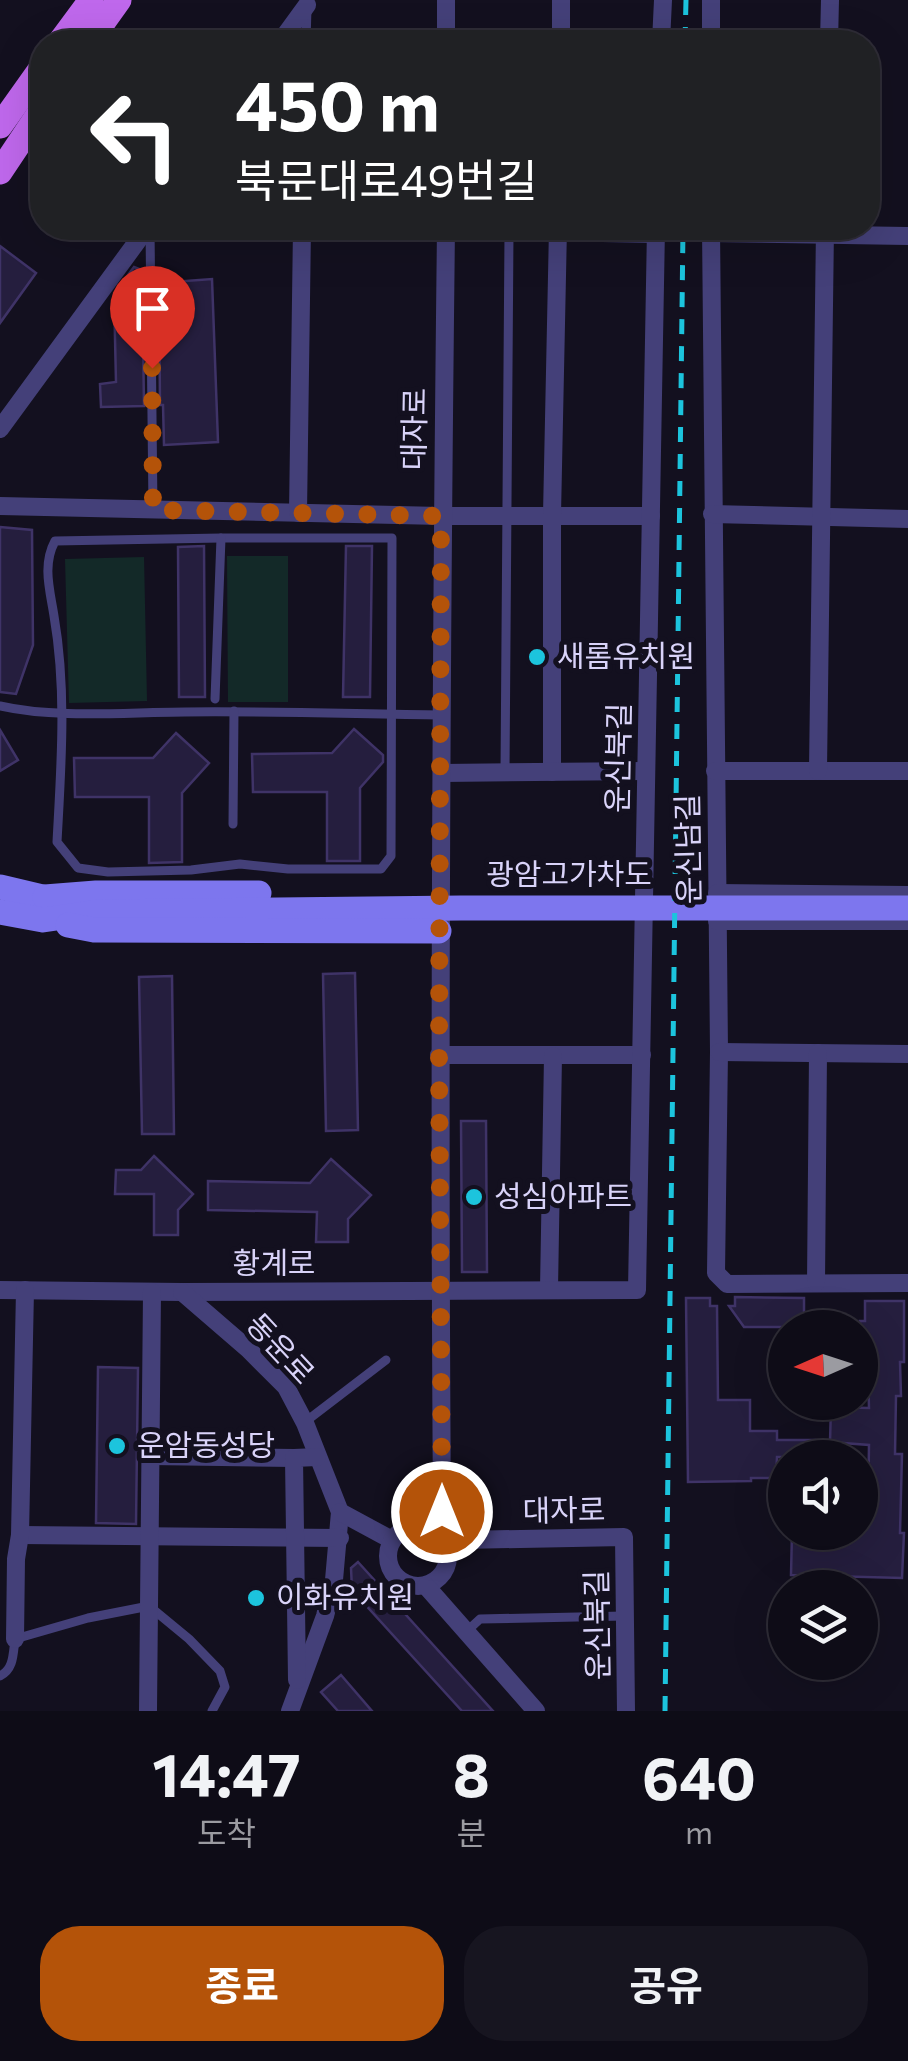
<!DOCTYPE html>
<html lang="ko">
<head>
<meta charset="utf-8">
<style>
	:root { --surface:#0e0c17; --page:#171520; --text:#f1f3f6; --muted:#9b9ba1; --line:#2e2c36; --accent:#b45309 }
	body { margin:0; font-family:Commissioner,"Noto Sans KR",sans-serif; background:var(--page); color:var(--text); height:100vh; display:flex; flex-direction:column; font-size:38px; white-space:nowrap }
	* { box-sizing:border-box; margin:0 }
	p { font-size:32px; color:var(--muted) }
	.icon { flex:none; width:55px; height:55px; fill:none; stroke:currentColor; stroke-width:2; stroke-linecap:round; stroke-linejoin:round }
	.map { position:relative; height:1711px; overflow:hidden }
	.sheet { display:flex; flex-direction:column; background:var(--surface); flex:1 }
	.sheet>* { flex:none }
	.guide { position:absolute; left:30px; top:30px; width:850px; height:210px; border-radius:40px; box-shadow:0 10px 40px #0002,0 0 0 2px var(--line); background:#202124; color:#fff; overflow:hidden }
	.needle { width:65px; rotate:267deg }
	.controls { position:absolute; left:768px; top:1310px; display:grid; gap:20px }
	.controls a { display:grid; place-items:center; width:110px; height:110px; border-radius:50%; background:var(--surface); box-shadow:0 10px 40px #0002,0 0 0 2px var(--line); font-size:50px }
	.pin { position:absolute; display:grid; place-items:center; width:85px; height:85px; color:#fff; margin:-102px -42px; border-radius:50% 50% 50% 0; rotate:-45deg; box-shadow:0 0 10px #0007 }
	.pin .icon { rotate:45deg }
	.me { position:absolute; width:110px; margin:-55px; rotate:0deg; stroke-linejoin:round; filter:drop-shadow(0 0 8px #0008) }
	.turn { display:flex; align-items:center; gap:35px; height:210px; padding:0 40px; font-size:45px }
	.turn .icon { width:130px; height:130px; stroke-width:2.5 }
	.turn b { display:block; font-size:70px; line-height:85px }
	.eta { display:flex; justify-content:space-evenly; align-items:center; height:170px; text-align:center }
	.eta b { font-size:60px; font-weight:700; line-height:70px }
	.button { display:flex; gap:20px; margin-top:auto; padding:20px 40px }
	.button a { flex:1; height:115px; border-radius:40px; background:var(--accent); color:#fff; font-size:40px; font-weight:700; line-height:115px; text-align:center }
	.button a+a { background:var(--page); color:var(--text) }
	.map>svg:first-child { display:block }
</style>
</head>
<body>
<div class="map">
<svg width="908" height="1711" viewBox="0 0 908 1711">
	<rect width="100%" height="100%" fill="#13101f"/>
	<!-- green -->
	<g fill="#132928">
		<polygon points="227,556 288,556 288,702 228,702"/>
		<polygon points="144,557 147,701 69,703 65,559"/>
	</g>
	<!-- building -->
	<g fill="#251e3e" stroke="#3f3367" stroke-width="2.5">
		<polygon points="0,246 36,273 0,323"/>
		<polygon points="134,267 142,270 144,406 101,407 100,384 116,382 114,294"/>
		<polygon points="212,279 218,442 164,445 163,405 160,405 159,283"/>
		<polygon points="0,527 32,530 33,645 16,694 0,692"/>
		<polygon points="204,546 205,697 179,697 178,547"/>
		<polygon points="346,546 372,546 370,697 343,697"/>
		<polygon points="354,729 383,755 383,762 360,788 360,861 327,861 327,792 253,792 252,754 332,753"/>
		<polygon points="0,730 18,760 0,771"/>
		<polygon points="176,733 209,763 182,793 182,862 149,863 149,797 75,797 74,758 153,758"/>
		<polygon points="355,973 358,1130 326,1131 323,974"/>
		<polygon points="172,976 174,1134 142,1134 139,977"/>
		<polygon points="461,1121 486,1121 487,1272 462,1272"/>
		<polygon points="154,1156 193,1194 178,1210 178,1235 154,1235 154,1194 115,1194 116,1170 141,1170"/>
		<polygon points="331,1159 371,1195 348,1219 348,1242 316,1242 317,1212 208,1210 208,1181 310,1183"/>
		<polygon points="735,1297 804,1298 804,1327 744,1327 729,1306 735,1306"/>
		<polygon points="686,1298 710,1298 710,1306 717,1306 718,1400 750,1400 750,1431 777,1431 777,1440 815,1440 815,1457 777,1457 776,1478 751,1478 751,1481 688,1482"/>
		<polygon points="865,1301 904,1301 904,1362 900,1362 901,1396 896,1396 895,1454 902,1454 900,1533 904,1533 902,1578 791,1575 792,1532 860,1532 860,1511 868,1511 869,1445 830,1442 831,1407 869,1408 868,1368 860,1368 860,1321 865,1321"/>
		<polygon points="98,1367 138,1368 136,1524 96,1523"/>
		<polygon points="358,1562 493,1711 462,1711 352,1590 351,1568"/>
		<polygon points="341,1675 372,1711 338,1711 321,1692"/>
	</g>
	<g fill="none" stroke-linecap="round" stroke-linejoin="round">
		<!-- lane -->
		<g stroke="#444079" stroke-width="9">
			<polyline points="306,42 307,8"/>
			<polyline points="150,228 153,510"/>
			<path d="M221 538H392L391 856 381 869H288L240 864 191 870 108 872 78 868 57 842C61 767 67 691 54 616 50 590 42 565 55 541Z"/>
			<polyline points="215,699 221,538"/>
			<path d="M0 706C56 719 127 712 185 712 271 711 356 714 441 715"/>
			<polyline points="505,772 509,233"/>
			<polyline points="233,824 234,711"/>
			<polyline points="305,1422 386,1360"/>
			<polyline points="467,1631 480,1619 624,1616"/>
			<path d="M0 1676C14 1669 13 1654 15 1639L88 1618 149 1606 189 1639 220 1671 225 1687 212 1711"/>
		</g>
		<!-- street -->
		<g stroke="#444079" stroke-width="18">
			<polyline points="280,42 307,5"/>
			<polyline points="446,42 446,0"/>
			<polyline points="561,42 561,0"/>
			<polyline points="661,42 663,0"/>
			<polyline points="711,42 711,0"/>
			<polyline points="829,42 830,0"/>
			<polyline points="24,136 42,149"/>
			<polyline points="339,228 656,234"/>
			<polyline points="711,228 719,1052 716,1273 727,1284 908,1283"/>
			<polyline points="711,233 908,236"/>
			<polyline points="0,429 147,228"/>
			<polyline points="0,506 441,516 651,516"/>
			<polyline points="298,513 302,228"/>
			<polyline points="712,514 908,519"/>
			<polyline points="715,771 908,771"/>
			<polyline points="818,771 825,228"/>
			<polyline points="552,772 552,515 558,228"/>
			<polyline points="442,773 646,771"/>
			<polyline points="717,893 908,895"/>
			<polyline points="717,921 908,921"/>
			<polyline points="719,1052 908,1054"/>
			<polyline points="439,1055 642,1055"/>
			<polyline points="816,1283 818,1053"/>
			<polyline points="549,1289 553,1056"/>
			<polyline points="0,1290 182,1292 637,1290 656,228"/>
			<polyline points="182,1292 248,1349 286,1387 305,1423 340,1512 334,1580 325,1616 290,1711"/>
			<polyline points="151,1456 294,1458"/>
			<polyline points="340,1512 392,1540"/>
			<circle cx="418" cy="1556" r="30"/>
			<path d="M433 1530 442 1512C439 1084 441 656 446 228"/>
			<polyline points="20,1535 340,1538"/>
			<polyline points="446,1543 461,1540 624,1537 626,1711"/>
			<polyline points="426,1586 536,1711"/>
			<polyline points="15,1639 16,1559 20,1535 25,1290"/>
			<polyline points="297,1680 294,1458 317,1457"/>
			<polyline points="148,1711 152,1292"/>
		</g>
		<!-- secondary -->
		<g stroke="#7d76ee" stroke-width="25">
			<polyline points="0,887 59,901"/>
			<polyline points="45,897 96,893 259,893"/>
			<polyline points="0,912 43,920 98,912 461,908 908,908"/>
			<polyline points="68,925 94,930 439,931"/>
		</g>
		<!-- primary -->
		<g stroke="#bf68ec" stroke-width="25">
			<polyline points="60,42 91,0"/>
			<polyline points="89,42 119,0"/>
			<polyline points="0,126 42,67"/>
			<polyline points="0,172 42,109"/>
		</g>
		<!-- rail -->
		<g stroke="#1cc4dd" stroke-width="5" stroke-dasharray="15 12" stroke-linecap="butt">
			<polyline points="685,42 686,0"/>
			<polyline points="665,1711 683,228"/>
		</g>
	</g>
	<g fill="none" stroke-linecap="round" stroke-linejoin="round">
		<!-- route -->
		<polyline stroke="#b45309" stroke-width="18" stroke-dasharray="0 32.4" points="152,368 153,510 441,516 439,1054 442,1512"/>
	</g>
	<!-- markers -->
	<g fill="#1cc4dd" stroke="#13101f" stroke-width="4">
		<circle cx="537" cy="657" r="10"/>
		<circle cx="474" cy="1197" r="10"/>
		<circle cx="117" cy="1446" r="10"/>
		<circle cx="256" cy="1598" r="10"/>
	</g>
	<g text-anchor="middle" stroke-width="10" stroke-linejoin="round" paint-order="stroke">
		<!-- street labels -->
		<g font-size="30" fill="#d9d3f9" stroke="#13101f">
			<text transform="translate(415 429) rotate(-89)" y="10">대자로</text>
			<text transform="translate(619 758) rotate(-89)" y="10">운신북길</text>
			<text transform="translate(689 849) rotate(-91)" y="10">운신남길</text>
			<text x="569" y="885">광암고가차도</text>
			<text x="274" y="1274">황계로</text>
			<text transform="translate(280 1349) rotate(47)" y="10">동운로</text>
			<text transform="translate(564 1511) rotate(-1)" y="10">대자로</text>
			<text transform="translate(598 1625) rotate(-91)" y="10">운신북길</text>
		</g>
		<!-- poi labels -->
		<g font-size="30" fill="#d9d3f9" stroke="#13101f" text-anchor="start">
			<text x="557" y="667">새롬유치원</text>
			<text x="494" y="1207">성심아파트</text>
			<text x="137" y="1456">운암동성당</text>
			<text x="276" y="1608">이화유치원</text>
		</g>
	</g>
</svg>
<div class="controls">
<a><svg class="needle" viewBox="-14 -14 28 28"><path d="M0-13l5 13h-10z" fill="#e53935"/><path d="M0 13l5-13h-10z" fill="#9b9ba1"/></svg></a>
<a><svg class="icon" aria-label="sound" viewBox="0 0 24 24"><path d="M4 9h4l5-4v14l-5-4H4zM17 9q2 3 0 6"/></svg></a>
<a><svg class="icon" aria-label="layers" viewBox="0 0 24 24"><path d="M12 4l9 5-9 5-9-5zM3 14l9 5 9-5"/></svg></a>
</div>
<div class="pin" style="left:152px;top:368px;background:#d93025"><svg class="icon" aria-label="arrive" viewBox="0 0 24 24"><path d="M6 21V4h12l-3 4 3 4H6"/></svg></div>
<svg class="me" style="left:442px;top:1512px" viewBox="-20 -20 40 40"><circle r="17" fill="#b45309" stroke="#fff" stroke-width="3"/><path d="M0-11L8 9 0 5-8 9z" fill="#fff"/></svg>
<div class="guide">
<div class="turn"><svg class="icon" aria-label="left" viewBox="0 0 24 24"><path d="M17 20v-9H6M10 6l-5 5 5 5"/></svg><div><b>450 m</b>북문대로49번길</div></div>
</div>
</div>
<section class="sheet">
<div class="eta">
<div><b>14:47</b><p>도착</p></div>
<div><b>8</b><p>분</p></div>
<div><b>640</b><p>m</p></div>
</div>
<div class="button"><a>종료</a><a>공유</a></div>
</section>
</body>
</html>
